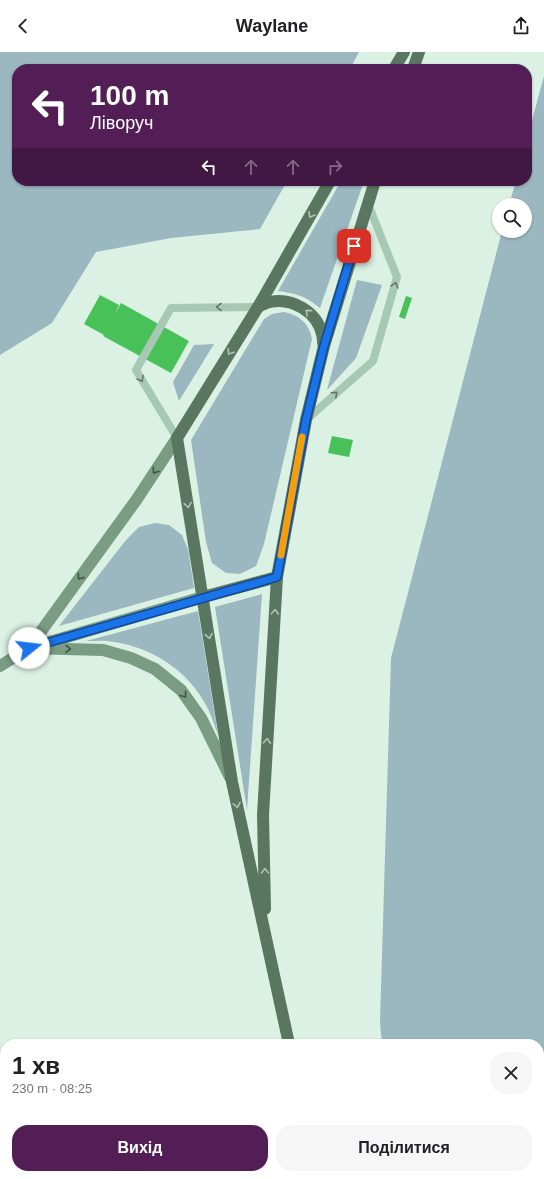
<!DOCTYPE html>
<html lang="uk">
<head>
<meta charset="utf-8">
<style>
	:root { --surface:#fff; --page:#f6f6f6; --text:#202124; --muted:#757577; --accent:#521e55 }
	body { margin:0; font-family:Helvetica,sans-serif; background:var(--page); color:var(--text); height:100vh; display:flex; flex-direction:column; font-size:15px; white-space:nowrap }
	* { box-sizing:border-box; margin:0 }
	p { font-size:13px; color:var(--muted) }
	.icon { flex:none; width:22px; height:22px; fill:none; stroke:currentColor; stroke-width:2; stroke-linecap:round; stroke-linejoin:round }
	.map { position:relative; flex:1; overflow:hidden }
	.side { position:absolute; left:0px; top:987px; width:544px; height:140px; display:flex; flex-direction:column; background:var(--surface); border-radius:16px 16px 0 0; box-shadow:0 1px 3px #0004 }
	.side>* { flex:none }
	.guide { position:absolute; left:12px; top:12px; width:520px; height:122px; border-radius:16px; box-shadow:0 1px 3px #0004; background:#521e55; color:#fff; overflow:hidden }
	.controls { position:absolute; left:492px; top:146px; display:grid; gap:8px }
	.controls a { display:grid; place-items:center; width:40px; height:40px; border-radius:50%; background:var(--surface); box-shadow:0 1px 3px #0004; font-size:20px }
	.pin { position:absolute; display:grid; place-items:center; width:34px; height:34px; color:#fff; margin:-17px; border-radius:8px; box-shadow:0 2px 6px #0006 }
	.me { position:absolute; width:44px; margin:-22px; rotate:74deg; stroke-linejoin:round; filter:drop-shadow(0 0 3px #0008) }
	.turn { display:flex; align-items:center; gap:14px; height:84px; padding:0 12px; font-size:18px }
	.turn .icon { width:52px; height:52px; stroke-width:2.5 }
	.turn b { display:block; font-size:28px; line-height:34px }
	.lanes { display:flex; align-items:center; height:38px; padding:0 12px; background:#0003; justify-content:center; gap:20px; direction:ltr }
	.lanes .off { opacity:.35 }
	.round { display:grid; place-items:center; flex:none; width:42px; height:42px; border-radius:16px; background:var(--page) }
	.summary { display:flex; align-items:center; justify-content:space-between; height:68px; padding:0 12px }
	h1 { font-size:24px; font-weight:700; line-height:30px }
	.primary-button { display:flex; gap:8px; margin-top:auto; padding:8px 12px }
	.primary-button a { flex:1; height:46px; border-radius:16px; background:var(--accent); color:#fff; font-size:16px; font-weight:700; line-height:46px; text-align:center }
	.primary-button a+a { background:var(--page); color:var(--text) }
	header { display:flex; justify-content:space-between; align-items:center; height:52px; padding:0 12px; background:var(--surface); font-size:18px; font-weight:700 }
	.map>svg:first-child { display:block }
</style>
</head>
<body>
<header><svg class="icon" aria-label="back" viewBox="0 0 24 24"><path d="M15 5l-7 7 7 7"/></svg>Waylane<svg class="icon" aria-label="share" viewBox="0 0 24 24"><path d="M12 15V3M7 8l5-5 5 5M5 13v7h14v-7"/></svg></header>
<div class="map">
<svg width="544" height="1127" viewBox="0 0 544 1127">
	<rect width="100%" height="100%" fill="#dbf1e4"/>
	<!-- green -->
	<g fill="#9bb7bf">
		<polygon points="0,0 359,0 350,17 17,17 17,129 287,129 260,177 171,186 96,200 52,271 0,303"/>
		<polygon points="544,24 544,1127 397,1127 396,1122 539,1122 539,992 382,992 380,970 391,606 502,179 525,179 525,153 509,153 516,129 527,129 527,87"/>
		<path d="M341 129H364L320 256C305 244 298 242 278 239Z"/>
		<polygon points="357,228 382,233 356,306 327,338"/>
		<path d="M284 260C300 264 308 270 312 287L264 492 256 514 240 522 226 521 212 511 206 490 191 388 264 267 272 262Z"/>
		<polygon points="214,292 179,349 173,330 194,293"/>
		<polygon points="155,471 169,473 182,483 188,497 194,536 59,574 126,488 139,475"/>
		<polygon points="262,542 247,758 215,555"/>
		<path d="M198 559 218 683C215 675 212 665 208 657 190 620 154 596 114 590 105 588 95 589 86 589Z"/>
	</g>
	<!-- building -->
	<g fill="#48c158">
		<polygon points="100,243 119,253 115,262 121,251 189,289 171,321 103,284 104,283 84,272"/>
		<polygon points="406,244 412,246 405,267 399,265"/>
		<polygon points="332,384 353,388 349,405 328,401"/>
	</g>
	<g fill="none" stroke-linecap="round" stroke-linejoin="round">
		<!-- path -->
		<g stroke="#91b49c" stroke-width="2.5" stroke-dasharray="2 2" stroke-linecap="butt">
			<polyline points="0,1110 5,1113"/>
			<polyline points="21,1122 29,1127"/>
		</g>
		<!-- lane -->
		<g stroke="#a7c8b3" stroke-width="8">
			<polyline points="306,368 373,309 397,225 368,152"/>
			<polyline points="177,386 136,318 171,256 258,255"/>
		</g>
		<!-- secondary -->
		<g stroke="#799c82" stroke-width="12">
			<polyline points="29,596 103,598 131,606 155,617 181,638 201,666 230,725"/>
			<polyline points="29,596 137,447 177,386"/>
			<polyline points="0,614 29,596 203,545"/>
		</g>
		<!-- primary -->
		<g stroke="#597660" stroke-width="12">
			<polyline points="394,17 404,0"/>
			<polyline points="413,17 419,0"/>
			<path d="M258 255C262 253 266 251 270 250 292 245 317 260 322 282 323 285 323 288 323 291"/>
			<polyline points="203,545 277,525"/>
			<polyline points="265,857 263,763 277,525 306,368 324,294 375,129"/>
			<polyline points="289,992 232,730 177,386 258,255 330,129"/>
			<polyline points="319,1122 321,1127"/>
		</g>
	</g>
	<!-- one-way arrows -->
	<defs><path id="oneway-chevron" d="M-2-3.5L2.5 0L-2 3.5" fill="none" stroke-width="1.6" stroke-linecap="round" stroke-linejoin="round"/></defs>
	<g stroke="#aec4b5">
		<use href="#oneway-chevron" transform="translate(311 163) rotate(120)"/>
		<use href="#oneway-chevron" transform="translate(308 260) rotate(-139)"/>
		<use href="#oneway-chevron" transform="translate(230 300) rotate(122)"/>
		<use href="#oneway-chevron" transform="translate(188 453) rotate(81)"/>
		<use href="#oneway-chevron" transform="translate(275 560) rotate(-87)"/>
		<use href="#oneway-chevron" transform="translate(209 584) rotate(81)"/>
		<use href="#oneway-chevron" transform="translate(267 689) rotate(-87)"/>
		<use href="#oneway-chevron" transform="translate(237 753) rotate(78)"/>
		<use href="#oneway-chevron" transform="translate(265 819) rotate(-91)"/>
	</g>
	<g stroke="#617768">
		<use href="#oneway-chevron" transform="translate(395 233) rotate(-74)"/>
		<use href="#oneway-chevron" transform="translate(219 255) rotate(179)"/>
		<use href="#oneway-chevron" transform="translate(141 327) rotate(59)"/>
		<use href="#oneway-chevron" transform="translate(335 342) rotate(-42)"/>
	</g>
	<g stroke="#405444">
		<use href="#oneway-chevron" transform="translate(155 419) rotate(123)"/>
		<use href="#oneway-chevron" transform="translate(80 525) rotate(126)"/>
		<use href="#oneway-chevron" transform="translate(68 597) rotate(2)"/>
		<use href="#oneway-chevron" transform="translate(184 643) rotate(53)"/>
	</g>
	<g fill="none" stroke-linecap="round" stroke-linejoin="round">
		<!-- route casing -->
		<g stroke="#114b97" stroke-width="10">
			<polyline id="route" points="29,596 277,525 306,368 324,294 354,194"/>
		</g>
		<!-- route -->
		<use href="#route" stroke="#1a73e8" stroke-width="7"/>
		<!-- slow -->
		<polyline stroke="#f59e0b" stroke-width="7" points="281,503 302,385"/>
	</g>
</svg>
<div class="controls">
<a><svg class="icon" aria-label="search" viewBox="0 0 24 24"><circle cx="10" cy="10" r="6"/><path d="M15 15l6 6"/></svg></a>
</div>
<div class="pin" style="left:354px;top:194px;background:#d93025"><svg class="icon" aria-label="arrive" viewBox="0 0 24 24"><path d="M6 21V4h12l-3 4 3 4H6"/></svg></div>
<svg class="me" style="left:29px;top:596px" viewBox="-20 -20 40 40"><circle r="19" fill="#fff"/><path d="M0-13L10 11 0 6-10 11z" fill="#1a73e8"/></svg>
<div class="guide">
<div class="turn"><svg class="icon" aria-label="left" viewBox="0 0 24 24"><path d="M17 20v-9H6M10 6l-5 5 5 5"/></svg><div><b>100 m</b>Ліворуч</div></div>
<div class="lanes"><svg class="icon" aria-label="left" viewBox="0 0 24 24"><path d="M17 20v-9H6M10 6l-5 5 5 5"/></svg><svg class="icon off" aria-label="ahead" viewBox="0 0 24 24"><path d="M12 20V5M6 11l6-6 6 6"/></svg><svg class="icon off" aria-label="ahead" viewBox="0 0 24 24"><path d="M12 20V5M6 11l6-6 6 6"/></svg><svg class="icon off" aria-label="right" viewBox="0 0 24 24"><path d="M7 20v-9h11M14 6l5 5-5 5"/></svg></div>
</div>
<section class="side">
<div class="summary"><div><h1>1 хв</h1><p>230 m · 08:25</p></div><a class="round"><svg class="icon" aria-label="close" viewBox="0 0 24 24"><path d="M6 6l12 12M18 6L6 18"/></svg></a></div>
<div class="primary-button"><a>Вихід</a><a>Поділитися</a></div>
</section>
</div>
</body>
</html>
